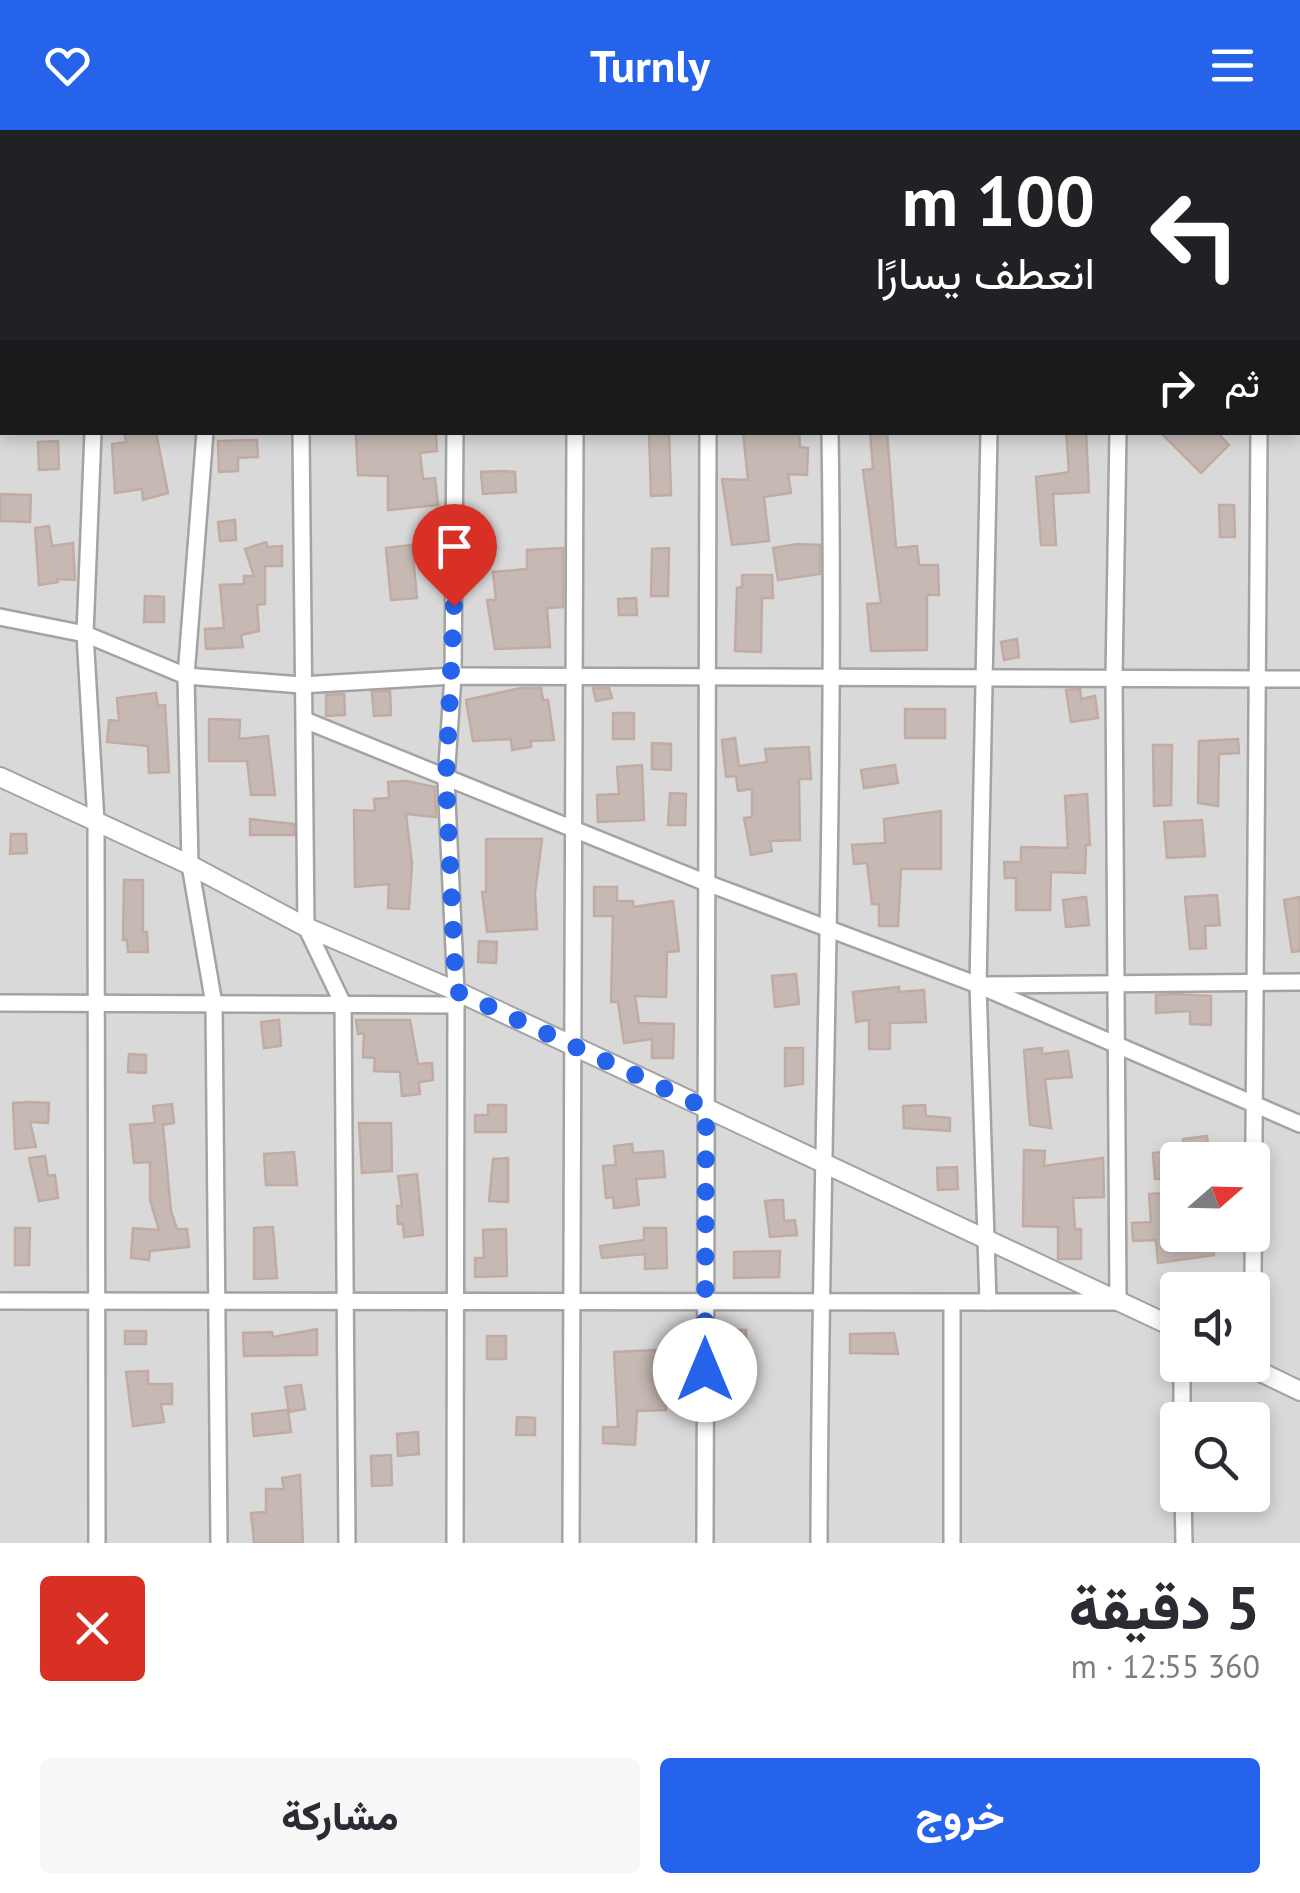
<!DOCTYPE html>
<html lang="ar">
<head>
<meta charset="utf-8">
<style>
	:root { --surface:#fff; --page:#f7f7f7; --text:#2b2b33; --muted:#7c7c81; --accent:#2563eb }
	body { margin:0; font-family:"PT Sans",Vazirmatn,sans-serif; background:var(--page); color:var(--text); direction:rtl; height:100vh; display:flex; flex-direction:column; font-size:38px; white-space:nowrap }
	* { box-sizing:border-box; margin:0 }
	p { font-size:32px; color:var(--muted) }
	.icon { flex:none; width:55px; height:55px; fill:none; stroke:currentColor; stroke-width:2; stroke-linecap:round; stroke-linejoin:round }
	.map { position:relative; height:1413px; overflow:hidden; direction:ltr }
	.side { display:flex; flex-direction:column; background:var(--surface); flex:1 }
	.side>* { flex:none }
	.top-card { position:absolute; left:0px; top:0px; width:1300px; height:305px; box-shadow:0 5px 15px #0003; direction:rtl; background:#202124; color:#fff; overflow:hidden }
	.needle { width:65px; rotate:70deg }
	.tools { position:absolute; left:1160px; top:1012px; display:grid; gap:20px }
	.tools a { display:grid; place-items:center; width:110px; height:110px; border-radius:10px; background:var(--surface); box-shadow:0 5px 15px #0003; font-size:50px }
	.pin { position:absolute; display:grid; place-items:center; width:85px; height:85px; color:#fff; margin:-102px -42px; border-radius:50% 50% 50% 0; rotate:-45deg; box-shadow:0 0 10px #0007 }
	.pin .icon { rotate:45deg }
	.me { position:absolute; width:110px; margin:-55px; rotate:0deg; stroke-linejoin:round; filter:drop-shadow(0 0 8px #0008) }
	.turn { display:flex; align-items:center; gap:35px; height:210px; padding:0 40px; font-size:45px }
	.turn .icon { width:130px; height:130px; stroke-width:2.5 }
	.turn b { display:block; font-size:70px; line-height:85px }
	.then { display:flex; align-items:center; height:95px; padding:0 40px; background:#0003; gap:20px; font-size:38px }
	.round { display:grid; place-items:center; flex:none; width:105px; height:105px; border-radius:10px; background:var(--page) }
	.overview { display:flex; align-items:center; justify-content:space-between; height:170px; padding:0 40px }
	h1 { font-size:60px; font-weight:800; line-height:75px }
	.cta { display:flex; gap:20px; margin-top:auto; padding:20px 40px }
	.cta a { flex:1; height:115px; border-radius:10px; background:var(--accent); color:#fff; font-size:40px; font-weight:800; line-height:115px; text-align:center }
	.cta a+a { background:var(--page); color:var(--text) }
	header { display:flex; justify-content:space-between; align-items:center; height:130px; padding:0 40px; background:var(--accent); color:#fff; font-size:45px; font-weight:800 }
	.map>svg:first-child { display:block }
</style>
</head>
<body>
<header><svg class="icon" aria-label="menu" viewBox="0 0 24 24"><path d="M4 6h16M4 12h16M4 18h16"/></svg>Turnly<svg class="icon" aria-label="heart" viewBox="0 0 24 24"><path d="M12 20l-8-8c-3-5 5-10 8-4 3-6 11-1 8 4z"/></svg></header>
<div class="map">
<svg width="1300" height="1413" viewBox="0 0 1300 1413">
	<rect width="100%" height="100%" fill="#efe8e1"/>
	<!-- residential -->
	<path fill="#dad9d9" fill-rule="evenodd" d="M0 0H1300V1413H0ZM2 2H1298V302H2ZM1178 1030H1252V1105H1178ZM1178 1160H1252V1235H1178ZM1178 1290H1252V1365H1178Z"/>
	<!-- building -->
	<g fill="#c6b9b4" stroke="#c1aba2" stroke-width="2.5">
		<polygon points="124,302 156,302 168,363 143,370 142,359 115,363 112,314 126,312"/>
		<polygon points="360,302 436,304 437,321 420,323 423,349 435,348 438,375 388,380 388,346 358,345 356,306"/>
		<polygon points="649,302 669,302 671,365 651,366"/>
		<polygon points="743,302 799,302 800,317 808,318 807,345 788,344 791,363 764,367 769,411 732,415 722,349 748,350"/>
		<polygon points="870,302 887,302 896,418 917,416 919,435 938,435 939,465 927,465 927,520 871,521 867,474 881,473 863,340 873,339"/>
		<polygon points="1066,302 1086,302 1089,362 1053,364 1056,415 1041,415 1036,347 1069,342"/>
		<polygon points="1160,302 1217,302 1229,315 1201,343"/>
		<polygon points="257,310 258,327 238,328 238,341 219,342 218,311"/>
		<polygon points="58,311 59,339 39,340 38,312"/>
		<polygon points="502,341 515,342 516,362 483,364 481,342"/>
		<polygon points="0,364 31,365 30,392 0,391"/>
		<polygon points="1219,375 1234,375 1235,407 1220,407"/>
		<polygon points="235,390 236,410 220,411 218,392"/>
		<polygon points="49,396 52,416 73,413 75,450 57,449 58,452 39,455 35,398"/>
		<polygon points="266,412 268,417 282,416 282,436 265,436 265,474 257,475 259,501 241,505 243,517 206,519 205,499 224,498 220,455 244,454 244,446 254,446 245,419"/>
		<polygon points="798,414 820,415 820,444 778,450 773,418"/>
		<polygon points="412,415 417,468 391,470 386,418"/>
		<polygon points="563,418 563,477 547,478 550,517 495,519 487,470 496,470 493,442 527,439 527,420"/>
		<polygon points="669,418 668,466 651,466 652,419"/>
		<polygon points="742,445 772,445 773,468 762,468 761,522 735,521 737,458 742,457"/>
		<polygon points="145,466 164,467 164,492 144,492"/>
		<polygon points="636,468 637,485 619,485 618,469"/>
		<polygon points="1017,509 1019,527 1004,530 1001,512"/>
		<polygon points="521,558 541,558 543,570 548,570 554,610 531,611 531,617 512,620 511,609 473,611 466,570"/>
		<polygon points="593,558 609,558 612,568 596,571"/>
		<polygon points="1080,559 1081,569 1095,566 1098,588 1071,592 1066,560"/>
		<polygon points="390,561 391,585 374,586 372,562"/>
		<polygon points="156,563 158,576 165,575 169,642 149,643 148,616 107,612 109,590 119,591 117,568"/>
		<polygon points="344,564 345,585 326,586 326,565"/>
		<rect x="905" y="579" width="40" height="29"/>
		<rect x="613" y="583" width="21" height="26"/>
		<polygon points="209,589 240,590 239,609 268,606 275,665 251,665 247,631 209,631"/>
		<polygon points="735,608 739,636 767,632 765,619 809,617 811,649 799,649 800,710 770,711 772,721 751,725 744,688 752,687 752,659 738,661 736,646 726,647 722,610"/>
		<polygon points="1238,609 1239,623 1219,624 1218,676 1198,673 1199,611"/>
		<polygon points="652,613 671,614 671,640 652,639"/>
		<polygon points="1153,615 1172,615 1171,675 1154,676"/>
		<polygon points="642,635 644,690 598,692 597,665 619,664 617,637"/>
		<polygon points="895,635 898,653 864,658 861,640"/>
		<polygon points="407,651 435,657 436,687 406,684 412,733 409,779 388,778 389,754 355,757 354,680 375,681 374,669 389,668 388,652"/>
		<polygon points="670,663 686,664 685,695 668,695"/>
		<polygon points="1087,664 1090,715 1086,715 1085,743 1051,742 1050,780 1016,780 1016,748 1005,748 1004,732 1021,732 1021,717 1068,718 1065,666"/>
		<polygon points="941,681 941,739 901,739 898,796 879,796 879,774 872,774 867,733 854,734 852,715 885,713 884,689"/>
		<polygon points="250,689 294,694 294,705 250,705"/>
		<polygon points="1202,690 1205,726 1167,728 1164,692"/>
		<polygon points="11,704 26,704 27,723 10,724"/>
		<polygon points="486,709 542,709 535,763 537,799 487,802 482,762 486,762"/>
		<polygon points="124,750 143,750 143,802 147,802 148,822 128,822 127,810 123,810"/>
		<polygon points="594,757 617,757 617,771 633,771 633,777 673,771 679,821 667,822 666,867 635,866 639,893 674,894 673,928 652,928 652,909 624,913 618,872 611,872 613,786 594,786"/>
		<polygon points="1217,765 1220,795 1205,796 1206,818 1190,819 1185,767"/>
		<polygon points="1086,767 1089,795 1066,797 1063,770"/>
		<polygon points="1300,767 1300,821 1292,822 1284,770"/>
		<polygon points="479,811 497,812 496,833 478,832"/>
		<polygon points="796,844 799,874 775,877 772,846"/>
		<polygon points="899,857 899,862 924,860 926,892 890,893 890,919 869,919 869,890 856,892 853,862"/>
		<polygon points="1175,864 1211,866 1211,895 1190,894 1190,881 1156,883 1156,865"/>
		<polygon points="279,890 281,916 264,918 261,892"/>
		<polygon points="356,890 410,890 418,934 432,933 433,950 419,952 420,964 402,966 400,942 374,941 375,928 363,927 364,903 358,904"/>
		<polygon points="785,918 803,918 803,954 785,956"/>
		<polygon points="1042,918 1042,924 1068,921 1072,947 1045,949 1051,998 1030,995 1024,920"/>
		<polygon points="129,924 146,925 146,943 128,942"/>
		<polygon points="29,972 49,973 48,993 30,992 36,1017 15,1019 13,973"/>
		<polygon points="172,974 174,993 163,995 171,1081 177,1099 187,1099 189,1117 150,1121 149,1130 131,1128 133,1098 159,1100 150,1070 150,1032 134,1033 130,995 155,993 153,976"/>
		<polygon points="488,975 506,975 506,1002 475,1002 475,985 488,985"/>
		<polygon points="925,975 926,986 950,988 950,1001 904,998 903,976"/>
		<polygon points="359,993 391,993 392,1041 362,1043"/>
		<polygon points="1207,1006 1210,1030 1186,1030 1183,1009"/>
		<polygon points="632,1014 633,1023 663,1021 665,1047 636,1049 639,1075 614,1078 613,1067 606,1068 603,1036 616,1035 614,1016"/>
		<polygon points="1024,1020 1045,1021 1044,1036 1103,1028 1104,1067 1073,1068 1075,1099 1081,1099 1081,1129 1058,1129 1058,1097 1023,1096"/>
		<polygon points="1173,1021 1175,1048 1155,1049 1153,1023"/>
		<polygon points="294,1022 297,1055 266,1055 264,1024"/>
		<polygon points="45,1026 48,1046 55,1045 58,1068 39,1071 29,1028"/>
		<polygon points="508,1028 508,1072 489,1071 493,1029"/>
		<polygon points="957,1037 958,1059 938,1060 937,1038"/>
		<polygon points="417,1044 423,1105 404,1107 403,1094 398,1094 397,1076 402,1076 398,1046"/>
		<polygon points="1168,1063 1170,1105 1212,1105 1214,1125 1158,1133 1156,1110 1133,1111 1132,1093 1151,1092 1149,1064"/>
		<polygon points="774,1070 783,1070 784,1091 795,1090 797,1105 770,1107 765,1071"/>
		<polygon points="273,1097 277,1148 254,1149 254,1098"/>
		<polygon points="15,1098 30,1098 29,1135 15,1135"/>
		<polygon points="644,1098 666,1098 667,1138 645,1139 645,1124 602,1128 600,1116 644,1110"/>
		<polygon points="506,1099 507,1146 475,1147 475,1128 484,1128 483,1100"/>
		<polygon points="780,1121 779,1147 734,1148 734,1122"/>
		<polygon points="317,1199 317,1225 244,1226 243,1203 272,1202 273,1207"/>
		<polygon points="723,1200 746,1200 746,1224 754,1224 754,1244 723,1240"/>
		<rect x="125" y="1201" width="21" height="13"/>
		<polygon points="894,1203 898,1224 850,1223 850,1204"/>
		<rect x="487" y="1206" width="19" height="23"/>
		<polygon points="656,1220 657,1234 667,1234 666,1280 637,1281 635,1315 603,1313 603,1297 618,1297 614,1222"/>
		<polygon points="148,1241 148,1254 172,1254 172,1274 161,1274 164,1292 133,1296 126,1242"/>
		<polygon points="301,1255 305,1279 289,1282 285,1257"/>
		<polygon points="288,1280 291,1302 254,1306 252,1284"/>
		<polygon points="517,1287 535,1288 535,1305 516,1305"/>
		<polygon points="418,1302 419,1324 398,1326 397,1304"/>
		<polygon points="391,1325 392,1355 372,1356 371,1326"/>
		<polygon points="300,1345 303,1413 254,1413 251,1383 266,1382 266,1359 284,1359 282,1348"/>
	</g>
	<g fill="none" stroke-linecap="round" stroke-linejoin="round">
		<!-- minor casing -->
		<g stroke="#a3a3a3" stroke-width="20">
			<g id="minor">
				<polyline points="95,0 95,2"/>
				<polyline points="208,0 208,2"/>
				<polyline points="307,2 307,0"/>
				<polyline points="456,2 456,0"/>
				<polyline points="577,2 577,0"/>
				<polyline points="710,2 710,0"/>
				<polyline points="831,2 831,0"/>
				<polyline points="990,2 990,0"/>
				<polyline points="1120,2 1120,0"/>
				<polyline points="1261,2 1261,0"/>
				<polyline points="0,233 2,233"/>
				<polyline points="1298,237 1300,237"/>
				<polyline points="93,302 85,504 96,692 97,1413"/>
				<polyline points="205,302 186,546 190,735 214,874 219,1413"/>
				<polyline points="301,302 306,797 343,874 347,1413"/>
				<polyline points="0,487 85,504 186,546 301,555 453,546 1300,549"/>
				<polyline points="307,591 704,752 978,855 1300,994"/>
				<polyline points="984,855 1300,852"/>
				<polyline points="0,873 456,875"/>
				<polyline points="0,1171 1118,1172 1114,548 1118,302"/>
				<polyline points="988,1172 978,855 989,302"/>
				<polyline points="1182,1235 1182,1290"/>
				<polyline points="1257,1241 1253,1149 1259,302"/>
				<polyline points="1183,1365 1184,1413"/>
				<polyline points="455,1413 456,861 446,650 453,546 455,302"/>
				<polyline points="571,1413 575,302"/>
				<polyline points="705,1413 708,302"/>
				<path d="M819 1413C820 1043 836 673 830 302"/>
				<polyline points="952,1413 952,1172"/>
			</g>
		</g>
		<!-- tertiary casing -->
		<g stroke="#a3a3a3" stroke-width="22">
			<g id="tertiary">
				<polyline points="0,647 190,735 306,797 456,861 1178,1199"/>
				<polyline points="1246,1235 1300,1261"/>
			</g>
		</g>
		<!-- minor -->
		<use href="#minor" stroke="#fff" stroke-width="15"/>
		<!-- tertiary -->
		<use href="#tertiary" stroke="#fff" stroke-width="18"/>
	</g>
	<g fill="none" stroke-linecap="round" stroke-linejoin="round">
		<!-- route -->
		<polyline stroke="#2563eb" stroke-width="18" stroke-dasharray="0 32.4" points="454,476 446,650 456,861 706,978 705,1240"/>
	</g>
</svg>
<div class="tools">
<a><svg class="needle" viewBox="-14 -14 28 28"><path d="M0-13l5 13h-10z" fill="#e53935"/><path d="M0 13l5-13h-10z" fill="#7c7c81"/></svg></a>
<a><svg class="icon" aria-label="sound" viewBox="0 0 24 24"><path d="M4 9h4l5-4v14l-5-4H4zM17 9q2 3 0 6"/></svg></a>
<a><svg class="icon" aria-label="search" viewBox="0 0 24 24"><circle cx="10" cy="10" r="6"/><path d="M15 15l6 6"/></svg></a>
</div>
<div class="pin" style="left:454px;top:476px;background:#d93025"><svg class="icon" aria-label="arrive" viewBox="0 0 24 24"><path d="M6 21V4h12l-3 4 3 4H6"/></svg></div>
<svg class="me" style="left:705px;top:1240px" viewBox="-20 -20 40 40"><circle r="19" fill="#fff"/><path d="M0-13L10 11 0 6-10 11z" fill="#2563eb"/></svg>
<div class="top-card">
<div class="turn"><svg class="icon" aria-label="left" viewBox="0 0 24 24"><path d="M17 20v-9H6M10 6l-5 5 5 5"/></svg><div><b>100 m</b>انعطف يسارًا</div></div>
<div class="then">ثم<svg class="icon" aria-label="right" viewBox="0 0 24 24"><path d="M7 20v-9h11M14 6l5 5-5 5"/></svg></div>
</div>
</div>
<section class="side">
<div class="overview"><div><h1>5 دقيقة</h1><p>360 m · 12:55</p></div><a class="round" style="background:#d93025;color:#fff"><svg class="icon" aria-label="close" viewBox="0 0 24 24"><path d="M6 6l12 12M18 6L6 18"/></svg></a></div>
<div class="cta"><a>خروج</a><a>مشاركة</a></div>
</section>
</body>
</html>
